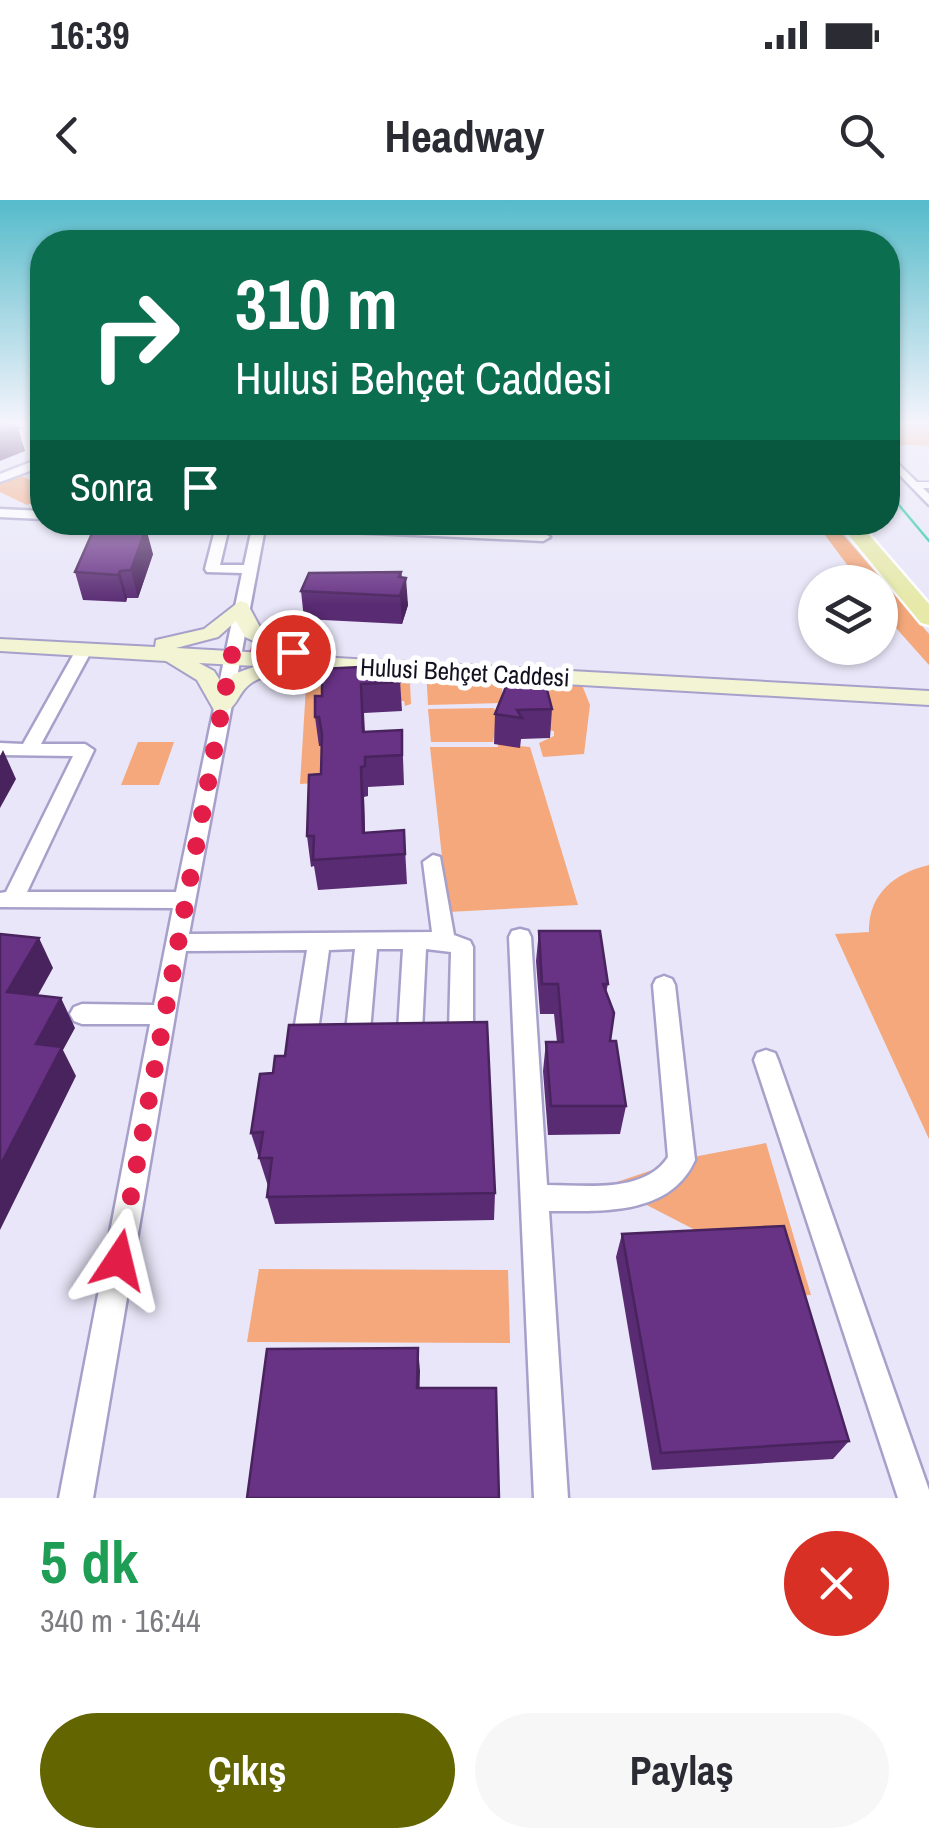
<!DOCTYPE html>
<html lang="tr">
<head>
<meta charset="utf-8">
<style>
	:root { --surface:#fff; --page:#f7f7f7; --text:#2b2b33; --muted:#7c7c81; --accent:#636500 }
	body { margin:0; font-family:"Archivo Narrow",sans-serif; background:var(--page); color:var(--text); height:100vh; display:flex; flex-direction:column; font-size:38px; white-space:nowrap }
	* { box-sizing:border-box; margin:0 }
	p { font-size:32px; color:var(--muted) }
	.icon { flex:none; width:55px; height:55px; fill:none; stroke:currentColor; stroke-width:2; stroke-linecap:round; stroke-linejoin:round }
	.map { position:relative; height:1298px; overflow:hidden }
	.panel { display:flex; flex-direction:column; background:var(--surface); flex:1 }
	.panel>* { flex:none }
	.guide { position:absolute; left:30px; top:30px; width:870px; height:305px; border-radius:40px; box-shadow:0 2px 8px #0004; background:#0b6e4f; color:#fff; overflow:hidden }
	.fabs { position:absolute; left:798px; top:365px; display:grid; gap:20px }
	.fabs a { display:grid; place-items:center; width:100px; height:100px; border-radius:50%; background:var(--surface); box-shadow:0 2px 8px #0004; font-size:50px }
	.pin { position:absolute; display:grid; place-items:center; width:85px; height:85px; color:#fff; margin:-42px; border:5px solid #fff; border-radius:50%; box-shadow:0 2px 10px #0007 }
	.me { position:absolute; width:110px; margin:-55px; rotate:10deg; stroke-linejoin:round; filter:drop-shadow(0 0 8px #0008) }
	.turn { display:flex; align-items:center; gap:35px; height:210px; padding:0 40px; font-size:45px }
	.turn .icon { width:130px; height:130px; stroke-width:2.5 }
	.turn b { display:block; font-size:70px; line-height:85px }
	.then { display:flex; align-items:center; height:95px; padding:0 40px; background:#0003; gap:20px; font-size:38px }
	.round { display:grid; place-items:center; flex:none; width:105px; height:105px; border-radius:52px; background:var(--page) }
	.overview { display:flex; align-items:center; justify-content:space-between; height:170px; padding:0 40px }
	h1 { font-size:60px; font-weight:700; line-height:75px; color:#1e9e55 }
	.primary-button { display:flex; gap:20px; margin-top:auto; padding:20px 40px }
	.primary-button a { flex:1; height:115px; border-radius:60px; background:var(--accent); color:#fff; font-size:40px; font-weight:700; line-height:115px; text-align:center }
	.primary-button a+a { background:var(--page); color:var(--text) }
	.status { display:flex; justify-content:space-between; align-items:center; height:70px; padding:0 50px; background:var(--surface); direction:ltr }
	.status svg { height:28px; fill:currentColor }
	header { display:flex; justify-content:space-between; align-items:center; height:130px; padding:0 40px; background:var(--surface); font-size:45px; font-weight:700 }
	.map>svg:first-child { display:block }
</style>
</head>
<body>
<div class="status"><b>16:39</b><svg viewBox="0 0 49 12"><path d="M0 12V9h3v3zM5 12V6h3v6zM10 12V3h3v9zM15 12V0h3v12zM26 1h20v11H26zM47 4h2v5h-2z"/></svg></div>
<header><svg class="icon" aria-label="back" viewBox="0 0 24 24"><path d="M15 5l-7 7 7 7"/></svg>Headway<svg class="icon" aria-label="search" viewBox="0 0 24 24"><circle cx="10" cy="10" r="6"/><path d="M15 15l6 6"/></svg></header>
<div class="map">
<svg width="929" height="1298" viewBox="0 0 929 1298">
	<rect width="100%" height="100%" fill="#e8e6f8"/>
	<!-- green -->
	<g fill="#f4a87b">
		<polygon points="888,223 929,223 929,246 888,244"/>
		<polygon points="19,275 42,285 42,299 27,305 0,292 0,282"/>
		<polygon points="816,323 833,323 929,434 929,465 880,410 880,382 860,382"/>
		<polygon points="426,467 504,470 501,503 428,505"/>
		<polygon points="512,471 578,475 590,505 584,554 543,557 539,543 554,536 554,531 548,530"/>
		<polygon points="410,483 411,504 405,506 404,501 326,498 320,546 323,546 325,564 316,583 300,584 306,487"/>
		<polygon points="493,508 499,513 493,542 431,542 428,509"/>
		<polygon points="138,542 174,542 159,585 121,585"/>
		<polygon points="498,544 530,547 578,705 448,712 430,547 498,547"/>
		<path d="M929 665V939L835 734 869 732C868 695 894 673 929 665Z"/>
		<polygon points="766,943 811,1095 791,1096 701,1033 608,985 688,958"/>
		<polygon points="259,1069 508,1070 510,1143 247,1142"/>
	</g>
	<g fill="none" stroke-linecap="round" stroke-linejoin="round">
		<!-- stream -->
		<polyline stroke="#19c59e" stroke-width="2.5" points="888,292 929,341"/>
		<!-- lane casing -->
		<g stroke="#a7a0ca" stroke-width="9">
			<polyline id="lane" points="914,285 929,285"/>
		</g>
		<!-- street casing -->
		<g stroke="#a7a0ca" stroke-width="5">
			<g id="street">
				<polygon points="888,254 929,294 929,305 888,263"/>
				<polygon points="31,262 37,266 35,269 0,282 0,274"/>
				<polygon points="0,309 42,311 42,319 0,317"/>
				<path d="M202 322H307L543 333 550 337 543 341 265 328 189 734 432 732 423 662 433 655 440 657 454 735 470 741 473 747V832L469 839 461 842 453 839 449 832 451 752 426 749 422 831 418 838 410 841 402 838 398 831 403 749H377L370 831 366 838 358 841 350 838 346 831 355 749 329 750 318 831 314 838 306 841 298 838 294 831 307 750 186 751 93 1298H59L150 824H82L74 821 70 814 74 807 82 804 154 805 173 708 0 707V693L6 692 73 556 0 555V543L23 544 76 450 78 447H90L92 450 41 544H85L94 550 27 692H176L242 373 207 372 205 369 216 326ZM229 327 252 328 244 365H220Z"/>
				<path d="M520 729 528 731 531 737 547 985C585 985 644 994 668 957L653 785 656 779 664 776 672 779 675 785 695 960C670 1016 602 1011 549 1011L568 1298H534L509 737 512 731Z"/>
				<polygon points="766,850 775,853 778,860 929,1290 929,1298 898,1298 754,860 757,853"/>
			</g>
		</g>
		<!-- secondary casing -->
		<g stroke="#a7a0ca" stroke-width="4">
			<path id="secondary" d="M240 401 247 403 261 429 301 447V456L929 491V505L288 468C277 474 260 476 250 484 235 495 237 516 214 510L197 480 166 461 0 451V439L155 447 156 440 204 429ZM236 421 245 437 281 454 176 448 218 437ZM199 463 256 466 234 474 224 487 214 471Z"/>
		</g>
		<!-- primary casing -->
		<g stroke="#fff" stroke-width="5">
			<polygon id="primary" points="838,322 858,322 929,404 929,425 921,423"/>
		</g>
		<!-- lane -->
		<use href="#lane" stroke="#fff" stroke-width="6"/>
		<!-- street -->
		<use href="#street" fill="#fff" fill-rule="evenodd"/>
		<!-- secondary -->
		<use href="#secondary" fill="#f2f4d4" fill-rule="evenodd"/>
		<!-- primary -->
		<use href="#primary" fill="#e6e9a8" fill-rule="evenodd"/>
	</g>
	<!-- wall -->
	<g fill="#592b72">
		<polygon points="153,354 138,398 127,398 126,402 83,400 75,372"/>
		<polygon points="401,372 408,405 402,424 304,419 301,391"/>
		<polygon points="399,465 402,511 364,513 365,532 402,530 404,585 368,587 368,596 364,597 365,633 404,630 407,684 318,690 314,666 311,667 307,636 321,574 322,546 319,546 315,517 322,496"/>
		<polygon points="545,482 552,509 550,538 521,539 520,548 494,544 495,514"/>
		<polygon points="539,731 608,784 606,793 610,841 626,906 620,934 548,935 543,871 546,842 557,842 554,814 540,814 536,761"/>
		<polygon points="260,874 495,993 494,1020 275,1024 267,997 268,986 251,933"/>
		<polygon points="622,1034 849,1241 833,1259 652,1270 616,1057"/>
	</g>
	<!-- shaded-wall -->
	<g fill="#49235d">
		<polygon points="18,228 25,251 0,261 0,234"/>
		<polygon points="146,328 153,354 138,398 131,370"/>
		<polygon points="120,371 127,398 126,402 118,375"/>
		<polygon points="401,372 402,392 406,378 408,405 402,424 399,377"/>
		<polygon points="3,550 16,579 0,608 0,556"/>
		<polygon points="361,567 364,597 366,663 363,633"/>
		<polygon points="39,738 53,768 23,822 7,792"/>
		<polygon points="61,798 75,828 63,850 76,876 0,1030 0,966 36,844"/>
		<polygon points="418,1148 420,1171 419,1209 417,1188"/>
	</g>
	<!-- building -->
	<g fill="#683285" stroke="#49235d" stroke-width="2.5">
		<polygon points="0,223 6,223 18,228 0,234"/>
		<polygon points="146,328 131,370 120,371 118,375 75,372 94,329"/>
		<polygon points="401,372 399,377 406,378 400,396 301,391 309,373"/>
		<polygon points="399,465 400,482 361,484 363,532 402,530 402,555 365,557 365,566 361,567 363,633 404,630 405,654 313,660 314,636 307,636 309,575 321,574 322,534 319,517 315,517 315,496 322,496 322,469"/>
		<polygon points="510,477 545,482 552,509 517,510 522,518 495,514"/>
		<polygon points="539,731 600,731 608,784 603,784 614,813 610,841 616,841 626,906 551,906 546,842 563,842 558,784 542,784"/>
		<polygon points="0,734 39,738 7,792 61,798 36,844 62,847 0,966"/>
		<polygon points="487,822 495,993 267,997 272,958 259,958 263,932 251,933 260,874 273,873 275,856 285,856 289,825"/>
		<polygon points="784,1026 849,1241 661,1253 622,1034"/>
		<polygon points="418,1148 417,1188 496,1188 499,1298 247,1298 267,1149"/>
	</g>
	<!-- sky -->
	<linearGradient id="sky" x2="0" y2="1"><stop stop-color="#55bbca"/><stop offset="0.55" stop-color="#f5f4fc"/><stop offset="1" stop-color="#f5f4fc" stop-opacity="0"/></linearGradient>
	<rect width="929" height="405" fill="url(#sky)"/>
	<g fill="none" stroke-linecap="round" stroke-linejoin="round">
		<!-- route -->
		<polyline stroke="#e11d48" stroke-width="18" stroke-dasharray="0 32.4" points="119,1060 233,449 293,452"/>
	</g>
	<g text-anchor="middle" stroke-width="10" stroke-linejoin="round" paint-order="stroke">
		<!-- street labels -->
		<g font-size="25" fill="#131120" stroke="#fff">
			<text transform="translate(465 472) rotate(3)" y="9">Hulusi Behçet Caddesi</text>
		</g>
	</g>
</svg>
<div class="fabs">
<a><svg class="icon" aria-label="layers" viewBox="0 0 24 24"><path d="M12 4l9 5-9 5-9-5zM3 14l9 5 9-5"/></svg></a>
</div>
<div class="pin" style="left:293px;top:452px;background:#d93025"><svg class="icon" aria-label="arrive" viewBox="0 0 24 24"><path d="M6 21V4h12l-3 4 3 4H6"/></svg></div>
<svg class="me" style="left:119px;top:1060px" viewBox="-20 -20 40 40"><path d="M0-17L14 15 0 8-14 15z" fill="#e11d48" stroke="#fff" stroke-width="4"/></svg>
<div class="guide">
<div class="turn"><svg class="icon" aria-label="right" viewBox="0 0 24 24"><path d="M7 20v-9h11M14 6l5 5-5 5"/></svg><div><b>310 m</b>Hulusi Behçet Caddesi</div></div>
<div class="then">Sonra<svg class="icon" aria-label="arrive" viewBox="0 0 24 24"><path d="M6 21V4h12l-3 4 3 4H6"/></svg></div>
</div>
</div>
<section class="panel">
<div class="overview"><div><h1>5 dk</h1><p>340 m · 16:44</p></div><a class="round" style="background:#d93025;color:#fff"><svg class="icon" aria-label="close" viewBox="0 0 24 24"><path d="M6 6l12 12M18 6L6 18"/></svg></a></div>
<div class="primary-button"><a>Çıkış</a><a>Paylaş</a></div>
</section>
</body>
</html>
